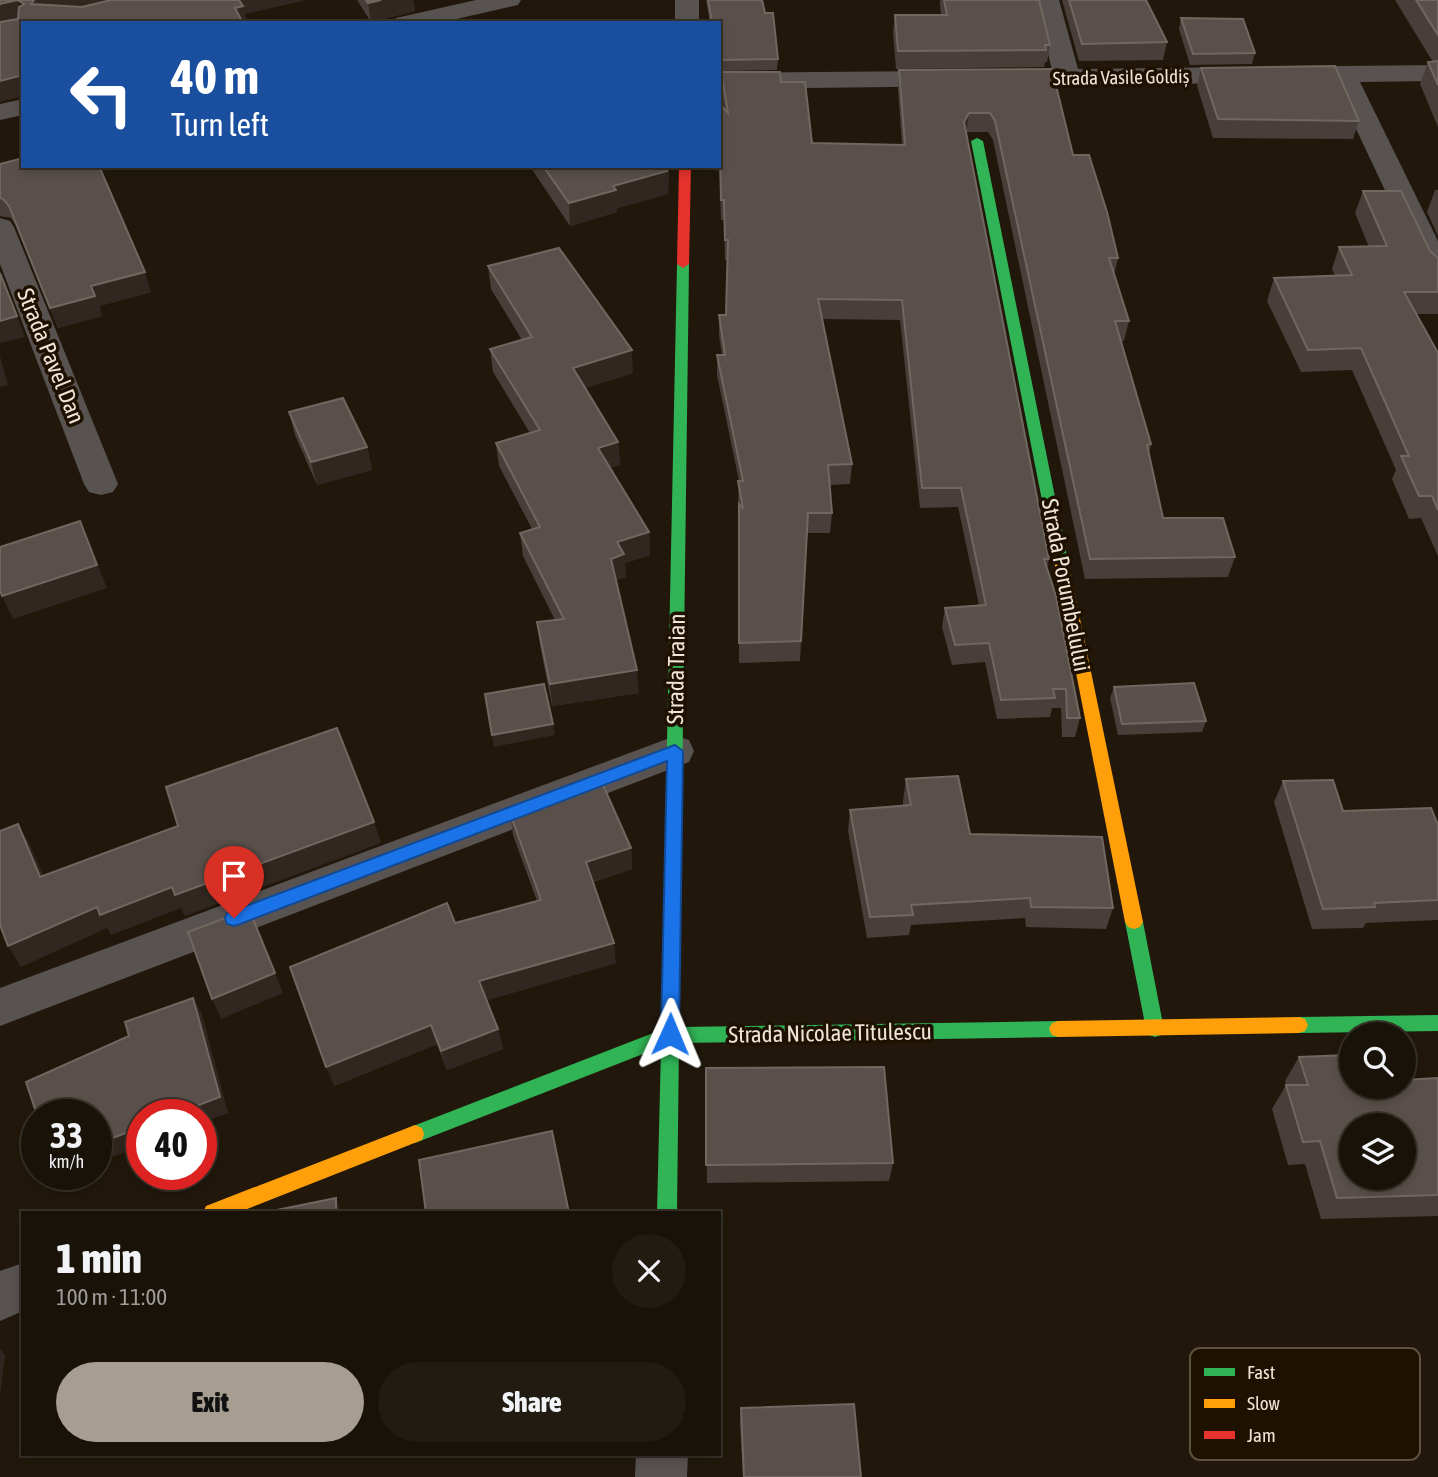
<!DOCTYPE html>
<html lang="en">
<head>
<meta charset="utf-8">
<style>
	:root { --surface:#191208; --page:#221b12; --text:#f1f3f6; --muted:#9f9e9c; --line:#373229; --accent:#a79d90 }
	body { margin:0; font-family:"Asap Condensed",sans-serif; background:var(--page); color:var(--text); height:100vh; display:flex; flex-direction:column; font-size:26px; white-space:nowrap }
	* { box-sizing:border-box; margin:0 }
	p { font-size:23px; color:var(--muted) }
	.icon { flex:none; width:38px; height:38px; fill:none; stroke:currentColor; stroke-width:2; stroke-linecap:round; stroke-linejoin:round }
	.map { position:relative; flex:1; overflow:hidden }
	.drawer { position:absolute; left:21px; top:1211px; width:700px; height:245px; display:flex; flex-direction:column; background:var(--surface); border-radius:0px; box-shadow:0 4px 10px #0003,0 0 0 2px var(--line) }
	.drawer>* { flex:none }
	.top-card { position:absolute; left:21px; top:21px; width:700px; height:147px; border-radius:0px; box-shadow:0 4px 10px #0003,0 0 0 2px var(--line); background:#1a4fa0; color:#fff; overflow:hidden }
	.controls { position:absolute; left:1339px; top:1022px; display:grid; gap:14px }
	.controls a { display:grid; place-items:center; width:77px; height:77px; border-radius:50%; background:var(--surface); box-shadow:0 4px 10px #0003,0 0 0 2px var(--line); font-size:35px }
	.speed { position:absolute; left:21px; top:1099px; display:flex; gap:14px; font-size:35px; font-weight:700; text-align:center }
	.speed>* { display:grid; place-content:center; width:91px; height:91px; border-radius:50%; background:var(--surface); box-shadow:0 4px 10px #0003,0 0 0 2px var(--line); line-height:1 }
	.speed small { font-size:18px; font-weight:400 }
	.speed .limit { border:10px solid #d22; background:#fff; color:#111 }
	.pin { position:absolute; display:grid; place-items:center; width:60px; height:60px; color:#fff; margin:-72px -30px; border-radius:50% 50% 50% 0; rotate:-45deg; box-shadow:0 0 7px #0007 }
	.pin .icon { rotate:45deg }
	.me { position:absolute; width:77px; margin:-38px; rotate:1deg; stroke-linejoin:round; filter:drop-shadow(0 0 5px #0008) }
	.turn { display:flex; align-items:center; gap:24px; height:147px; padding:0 35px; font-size:32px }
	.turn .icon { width:91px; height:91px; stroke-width:2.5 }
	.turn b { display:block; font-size:49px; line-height:60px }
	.round { display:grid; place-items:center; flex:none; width:74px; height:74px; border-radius:37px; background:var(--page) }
	.summary { display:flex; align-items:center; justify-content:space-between; height:119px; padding:0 35px }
	h1 { font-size:42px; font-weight:800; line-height:52px }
	.primary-button { display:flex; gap:14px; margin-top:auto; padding:14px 35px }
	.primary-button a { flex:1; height:80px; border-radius:42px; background:var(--accent); color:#111; font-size:28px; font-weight:800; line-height:80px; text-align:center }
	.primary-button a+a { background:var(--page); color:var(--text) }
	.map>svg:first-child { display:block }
</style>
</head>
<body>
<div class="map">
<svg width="1438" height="1477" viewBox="0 0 1438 1477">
	<rect width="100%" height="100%" fill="#21180b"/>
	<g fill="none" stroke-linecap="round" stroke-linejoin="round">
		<!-- street -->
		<g fill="#585351" fill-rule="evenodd">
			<polygon points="476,0 521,0 518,5 439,23 393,23 396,18"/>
			<rect x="675" y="0" width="24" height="23"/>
			<polygon points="1035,0 1059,0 1078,69 1438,65 1438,81 1360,82 1438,241 1438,280 1428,277 1423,271 1334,82 719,89 719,73 1052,70"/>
			<polygon points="23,99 23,115 0,120 0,104"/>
			<polygon points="0,218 10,221 14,227 118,484 113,492 101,495 89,492 84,484 0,264"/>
			<polygon points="675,736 689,740 694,751 689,762 0,1026 0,988"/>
			<polygon points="23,1263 23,1311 0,1321 0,1271"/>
			<polygon points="636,1454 688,1454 687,1477 635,1477"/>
		</g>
		<!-- fast -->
		<g fill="#30b455" fill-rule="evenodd">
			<polygon points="977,138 983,141 1068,561 1061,566 1054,561 971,141"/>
			<polygon points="683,260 689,264 679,1027 1058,1021 1064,1023 1067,1029 1064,1035 1058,1037 679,1043 677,1213 657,1213 661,1047 415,1143 408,1140 406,1134 408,1128 661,1030 677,264"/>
			<polygon points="1134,915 1140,917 1143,922 1164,1029 1161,1035 1155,1037 1149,1035 1146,1029 1125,922 1128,917"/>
			<polygon points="1438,1015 1438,1031 1299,1033 1293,1031 1290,1025 1293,1019 1299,1017"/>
		</g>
		<!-- slow -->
		<g fill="#ff9f0a" fill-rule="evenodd">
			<polygon points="1061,556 1068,561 1143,922 1140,927 1134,929 1128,927 1125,922 1054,561"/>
			<polygon points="1299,1017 1305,1019 1308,1025 1305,1031 1299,1033 1058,1037 1052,1035 1049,1029 1052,1023 1058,1021"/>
			<polygon points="415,1125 422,1128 424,1134 422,1140 237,1213 203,1213 206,1206"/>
		</g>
		<!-- jam -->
		<polygon fill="#e5322d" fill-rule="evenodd" points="679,166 691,166 689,264 683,268 677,264"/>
	</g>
	<!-- wall -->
	<g fill="#483e3a">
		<polygon points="357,0 413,0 415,11 371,22"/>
		<polygon points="706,0 762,0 778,59 777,70 719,71 719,23 710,23"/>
		<polygon points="940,0 1039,0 1050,45 1047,62 1045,62 1044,67 896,69 893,32 895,15 941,15 940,5"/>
		<polygon points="1062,0 1146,0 1167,42 1163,60 1079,61"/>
		<polygon points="1395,0 1438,0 1438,127 1420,84 1428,62 1433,62"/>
		<polygon points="1181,18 1255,53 1252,64 1190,65 1179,29"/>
		<polygon points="1201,68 1359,121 1353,139 1213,138 1197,86"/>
		<polygon points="1052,69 1073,155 1118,258 1114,275 1129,321 1124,341 1120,341 1151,444 1149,454 1163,518 1235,557 1228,577 1085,579 993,140 988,132 966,132 1049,559 1047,568 1080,718 1075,737 1062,737 1061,708 1052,708 1050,717 997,719 985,662 952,665 942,627 945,608 979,605 958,507 920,508 900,320 822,319 852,464 850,484 830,485 832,513 830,533 807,533 800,661 739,663 739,510 738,501 739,481 717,375 717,355 722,355 719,335 719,315 726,315 727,260 725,260 724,220 721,220 719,157 719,103 724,108 721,92 721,72 781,82 812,143 902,145 898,90 899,70"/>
		<polygon points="0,164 151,292 99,306 102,316 58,328 16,226 11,218 0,216"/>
		<polygon points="533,166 669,166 668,194 617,208 617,212 570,226 533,171"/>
		<polygon points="1435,190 1438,190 1438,236 1427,212"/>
		<polygon points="1363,191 1438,258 1438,314 1417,314 1438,353 1438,556 1421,518 1409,519 1392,479 1396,470 1352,370 1301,372 1267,301 1274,278 1335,276 1332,269 1339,247 1369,247 1355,213"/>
		<polygon points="488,266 633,373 585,388 618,442 620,465 610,468 649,532 650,555 625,563 626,577 616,580 639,693 552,706 540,645 537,622 555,620 523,556 520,533 532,529 499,466 496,443 530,433 493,372 490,349 522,340 491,289"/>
		<polygon points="289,412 367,447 372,470 317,485 295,435"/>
		<polygon points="1114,687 1206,721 1202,732 1118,735 1110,698"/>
		<polygon points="906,779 970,834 1113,908 1106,929 1026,927 1025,918 911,925 909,935 867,938 848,831 850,810 903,805 903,801"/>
		<polygon points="1283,781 1343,811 1438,825 1438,920 1366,923 1363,928 1312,929 1274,802"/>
		<polygon points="510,813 631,848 632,869 593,882 616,963 487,1000 498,1029 503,1049 447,1070 437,1044 334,1086 455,923 537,901 513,835"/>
		<polygon points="1299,1057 1351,1087 1438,1078 1438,1216 1321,1219 1305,1164 1288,1165 1272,1109 1286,1085 1285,1081"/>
		<polygon points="706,1068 893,1163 889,1181 707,1183"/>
		<polygon points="741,1408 861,1477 743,1477 740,1422"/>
	</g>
	<!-- shaded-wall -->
	<g fill="#312720">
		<polygon points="17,0 24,19 0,25 0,4"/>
		<polygon points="34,0 113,0 38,23 31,4"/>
		<polygon points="237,0 306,0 245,14 247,23 239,23 235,8"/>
		<polygon points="381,0 413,0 415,11 371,22 368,3"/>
		<polygon points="23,75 23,96 0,102 0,81"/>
		<polygon points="969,113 966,132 961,141 964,122"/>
		<polygon points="667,166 669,166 668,194 617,208 617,212 570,226 569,203"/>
		<polygon points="0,271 25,337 0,343"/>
		<polygon points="145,272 151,292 99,306 102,316 58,328 50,308 91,286"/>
		<polygon points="632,350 633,373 575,391 573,368"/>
		<polygon points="0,356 8,385 0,387"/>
		<polygon points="618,442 620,465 600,471 598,448"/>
		<polygon points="367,447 372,470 317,485 311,462"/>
		<polygon points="80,521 107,588 13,619 2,596"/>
		<polygon points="649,532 650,555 625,563 626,577 613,581 611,559 617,542"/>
		<polygon points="637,670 639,693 552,706 550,684"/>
		<polygon points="553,724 555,735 494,747 492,735"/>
		<polygon points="374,822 381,843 185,916 181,908 111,935 107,928 21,967 8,946 97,907 172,887"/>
		<polygon points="18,824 30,845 53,898 40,877"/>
		<polygon points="631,848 632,869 588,883 586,862"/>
		<polygon points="249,909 283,993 221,1019 212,999"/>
		<polygon points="614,943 616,963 484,1001 479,981"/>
		<polygon points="193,998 202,1014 228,1113 201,1123 201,1115 173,1115"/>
		<polygon points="431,1025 437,1044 334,1086 326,1067"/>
		<polygon points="498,1029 503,1049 447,1070 441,1051"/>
		<polygon points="142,1127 142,1146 101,1161 104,1170 96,1174 96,1144"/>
		<polygon points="59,1174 95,1174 68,1187"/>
		<polygon points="336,1198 342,1213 336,1213"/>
		<polygon points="0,1349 5,1355 0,1394"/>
	</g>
	<!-- building -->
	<g fill="#5a504b" stroke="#716761" stroke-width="2" fill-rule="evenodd">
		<polygon points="0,0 34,0 31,4 82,7 111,0 239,0 243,6 235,8 243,23 23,23 23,75 0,81 0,22 18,19 19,7 24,4 17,0 0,4"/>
		<polygon points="366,0 381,0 368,3"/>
		<polygon points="708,0 762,0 765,13 773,13 778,59 719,60 719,23 712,23"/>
		<polygon points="944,0 1039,0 1050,45 1045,45 1046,50 898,51 895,15 947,15"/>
		<polygon points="1069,0 1146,0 1167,42 1082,44"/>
		<polygon points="1416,0 1438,0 1438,35"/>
		<polygon points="1181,18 1243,19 1255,53 1193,54"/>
		<polygon points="1438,61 1438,85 1428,62"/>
		<polygon points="1335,66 1359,121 1218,119 1201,68"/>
		<polygon points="1052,69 1073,155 1089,155 1107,212 1118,258 1109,258 1129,321 1115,321 1151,444 1147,445 1163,518 1223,518 1235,557 1090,559 995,121 990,113 969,113 964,122 1049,559 1044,559 1056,596 1080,718 1067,718 1066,689 1053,689 1055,698 1001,700 989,643 955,645 945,608 986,605 961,488 922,488 902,300 818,299 852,464 828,465 832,513 808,513 801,641 739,643 739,504 743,509 738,481 743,481 717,355 725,355 719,315 726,315 728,240 725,240 724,200 721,200 719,103 728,113 721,72 780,72 781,82 805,82 812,143 905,145 899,70"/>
		<polygon points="23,158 23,166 99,166 145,272 91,286 95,296 50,308 9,206 3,199 0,198 0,164"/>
		<polygon points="543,166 667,166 667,171 613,186 616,190 569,203"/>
		<polygon points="1363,191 1401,191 1430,251 1438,258 1438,292 1404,292 1438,353 1438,510 1432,496 1419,496 1401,456 1409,456 1361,348 1308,350 1274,278 1352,275 1339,247 1387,246"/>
		<polygon points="559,248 632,350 573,368 618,442 598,448 649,532 617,542 624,554 611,559 637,670 550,684 537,622 564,619 520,533 540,527 496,443 540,430 490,349 532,337 488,266"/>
		<polygon points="0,273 17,316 0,321"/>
		<polygon points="343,398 367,447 311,462 289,412"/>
		<polygon points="80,521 97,565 2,596 0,590 0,547"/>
		<polygon points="1194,683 1206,721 1122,724 1114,687"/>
		<polygon points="544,684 553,724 492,735 485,694"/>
		<polygon points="337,728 374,822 175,895 172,887 100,915 97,907 8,946 0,925 0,831 18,824 40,877 178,826 166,787"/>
		<polygon points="958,776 970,834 1102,837 1113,908 1031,907 1030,898 911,905 913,915 870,917 850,810 911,805 906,779"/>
		<polygon points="1333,780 1343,811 1431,808 1438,825 1438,900 1374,903 1375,907 1323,909 1283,781"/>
		<polygon points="603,785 631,848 586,862 614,943 479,981 498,1029 441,1051 431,1025 326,1067 290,967 447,903 455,923 541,900 510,813"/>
		<polygon points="249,909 275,973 212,999 188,932"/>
		<polygon points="193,998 220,1097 173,1115 142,1115 142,1127 96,1144 96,1115 37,1115 26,1082 129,1036 125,1022"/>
		<path d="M1348 1055 1351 1064V1087H1404V1080L1438 1078V1195L1337 1198 1320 1141 1303 1142 1286 1085H1308L1299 1057ZM1351 1125H1404V1178H1351Z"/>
		<polygon points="884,1067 893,1163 706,1165 706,1068"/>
		<polygon points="552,1131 569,1213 426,1213 419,1160"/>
		<polygon points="336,1198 336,1213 262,1213"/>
		<polygon points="854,1404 861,1477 744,1477 741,1408"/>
	</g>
	<!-- route -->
	<polygon fill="#1a73e8" stroke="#114b97" stroke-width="2" points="675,745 683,751 679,1034 677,1040 670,1043 664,1040 661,1034 667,761 240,924 234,926 227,924 225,918 227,913"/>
	<g text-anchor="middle" stroke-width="7" stroke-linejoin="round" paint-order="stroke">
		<!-- far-street labels -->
		<g font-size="19" fill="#efe5d7" stroke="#1f1100">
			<text transform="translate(1121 77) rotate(-1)" y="7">Strada Vasile Goldiș</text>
		</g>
		<!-- street labels -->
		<g font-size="23" fill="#efe5d7" stroke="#1f1100">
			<text transform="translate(51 356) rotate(68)" y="8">Strada Pavel Dan</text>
			<text transform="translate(1066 585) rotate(79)" y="8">Strada Porumbelului</text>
			<text transform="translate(676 669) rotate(-89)" y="8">Strada Traian</text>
			<text transform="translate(830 1033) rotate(-1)" y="8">Strada Nicolae Titulescu</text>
		</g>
	</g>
	<!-- legend -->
	<rect x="1190" y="1348" width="230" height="112" rx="10" fill="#1f1100" stroke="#5d5140" stroke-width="2"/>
	<rect x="1204" y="1368" width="31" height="8" fill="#30b455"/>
	<rect x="1204" y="1399" width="31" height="9" fill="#ff9f0a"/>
	<rect x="1204" y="1431" width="31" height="8" fill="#e5322d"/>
	<g font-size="19" fill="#efe5d7">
		<text x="1247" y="1379">Fast</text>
		<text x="1247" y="1410">Slow</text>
		<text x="1247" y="1442">Jam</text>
	</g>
</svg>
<div class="controls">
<a><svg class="icon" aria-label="search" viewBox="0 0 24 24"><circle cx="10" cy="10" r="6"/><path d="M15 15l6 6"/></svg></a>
<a><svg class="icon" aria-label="layers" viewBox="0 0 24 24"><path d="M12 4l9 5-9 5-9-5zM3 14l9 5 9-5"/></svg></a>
</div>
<div class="speed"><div>33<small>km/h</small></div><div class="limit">40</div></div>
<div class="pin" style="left:234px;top:918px;background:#d93025"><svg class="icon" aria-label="arrive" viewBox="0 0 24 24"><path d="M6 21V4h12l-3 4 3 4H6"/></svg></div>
<svg class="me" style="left:670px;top:1034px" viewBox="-20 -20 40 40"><path d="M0-17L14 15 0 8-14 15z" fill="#1a73e8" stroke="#fff" stroke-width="4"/></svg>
<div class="top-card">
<div class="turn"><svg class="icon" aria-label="left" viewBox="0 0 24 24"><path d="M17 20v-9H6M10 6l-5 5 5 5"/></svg><div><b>40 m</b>Turn left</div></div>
</div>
<section class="drawer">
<div class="summary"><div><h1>1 min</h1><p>100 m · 11:00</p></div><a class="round"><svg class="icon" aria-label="close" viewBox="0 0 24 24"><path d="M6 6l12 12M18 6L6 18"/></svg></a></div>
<div class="primary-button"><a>Exit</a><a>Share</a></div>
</section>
</div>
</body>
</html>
